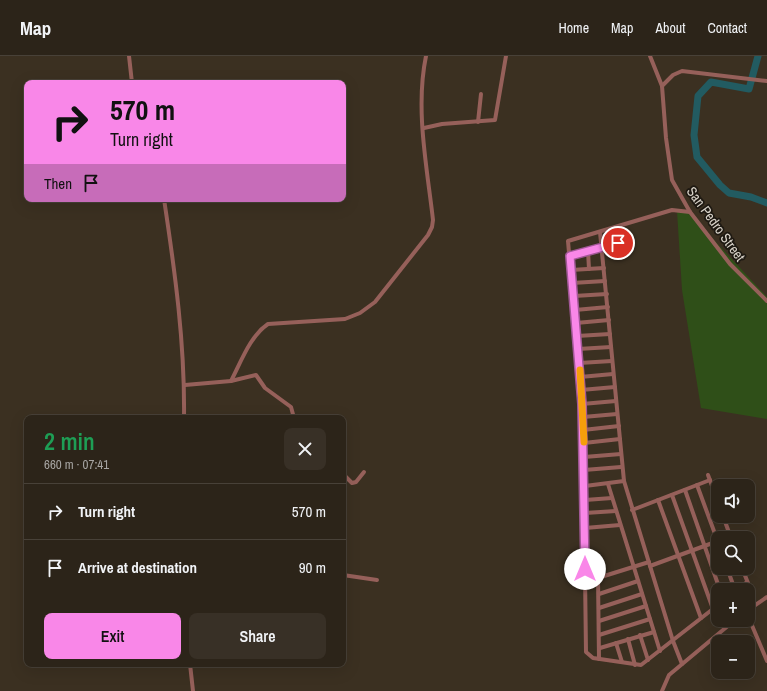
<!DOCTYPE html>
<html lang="en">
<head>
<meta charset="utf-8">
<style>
	:root { --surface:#2c2419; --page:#383026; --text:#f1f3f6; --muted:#a6a4a2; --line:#484138; --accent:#f987e8 }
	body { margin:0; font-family:"Archivo Narrow",sans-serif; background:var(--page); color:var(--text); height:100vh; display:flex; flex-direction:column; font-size:15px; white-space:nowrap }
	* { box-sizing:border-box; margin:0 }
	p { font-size:13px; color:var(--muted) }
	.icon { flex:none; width:22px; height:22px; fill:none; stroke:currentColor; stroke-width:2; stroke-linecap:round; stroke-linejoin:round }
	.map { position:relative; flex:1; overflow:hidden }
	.details { position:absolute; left:24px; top:359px; width:322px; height:252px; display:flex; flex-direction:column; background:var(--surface); border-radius:8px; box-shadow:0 4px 16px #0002,0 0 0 1px var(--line) }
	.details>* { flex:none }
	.top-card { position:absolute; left:24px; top:24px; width:322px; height:122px; border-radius:8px; box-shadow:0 4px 16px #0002,0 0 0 1px var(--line); background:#f987e8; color:#111; overflow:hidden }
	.fabs { position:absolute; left:711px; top:423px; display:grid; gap:8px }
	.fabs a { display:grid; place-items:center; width:44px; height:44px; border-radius:8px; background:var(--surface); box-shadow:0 4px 16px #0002,0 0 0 1px var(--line); font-size:20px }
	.pin { position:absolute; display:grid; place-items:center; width:34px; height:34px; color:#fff; margin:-17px; border:2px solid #fff; border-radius:50%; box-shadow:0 1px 4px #0007 }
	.me { position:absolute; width:44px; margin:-22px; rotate:0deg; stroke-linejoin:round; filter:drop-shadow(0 0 3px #0008) }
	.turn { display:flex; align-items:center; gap:14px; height:84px; padding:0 20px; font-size:18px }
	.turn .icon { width:52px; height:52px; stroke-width:2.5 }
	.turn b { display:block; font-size:28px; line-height:34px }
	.then { display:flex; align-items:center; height:38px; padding:0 20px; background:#0003; gap:8px; font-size:15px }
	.round { display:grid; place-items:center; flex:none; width:42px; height:42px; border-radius:8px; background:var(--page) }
	.headline { display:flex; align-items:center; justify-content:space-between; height:68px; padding:0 20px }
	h1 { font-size:24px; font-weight:600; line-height:30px; color:#1e9e55 }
	.action { display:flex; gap:8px; margin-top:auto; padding:8px 20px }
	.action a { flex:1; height:46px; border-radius:8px; background:var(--accent); color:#111; font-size:16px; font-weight:600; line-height:46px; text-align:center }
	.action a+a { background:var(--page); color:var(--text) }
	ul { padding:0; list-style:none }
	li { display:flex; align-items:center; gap:12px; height:56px; padding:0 20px; border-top:1px solid var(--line) }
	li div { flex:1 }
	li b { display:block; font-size:15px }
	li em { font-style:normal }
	header { display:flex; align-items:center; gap:24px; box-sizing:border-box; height:56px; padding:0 20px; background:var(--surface); border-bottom:1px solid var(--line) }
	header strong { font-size:19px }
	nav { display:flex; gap:22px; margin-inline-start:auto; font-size:14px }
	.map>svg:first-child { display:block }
</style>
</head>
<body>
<header>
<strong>Map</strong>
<nav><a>Home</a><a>Map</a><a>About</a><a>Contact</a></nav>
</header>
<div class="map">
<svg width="767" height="635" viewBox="0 0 767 635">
	<rect width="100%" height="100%" fill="#3b3021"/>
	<!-- green -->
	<polygon fill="#2f4f18" points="677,155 688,156 767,241 767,363 701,352 682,234"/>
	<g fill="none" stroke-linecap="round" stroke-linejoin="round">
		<!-- river -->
		<polyline stroke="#225b61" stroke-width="7" points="758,0 749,33 711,26 698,40 694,79 697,101 720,129 729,137 751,141 767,147"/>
		<!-- minor -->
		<g stroke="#96605a" stroke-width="4">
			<polyline points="129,0 132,27"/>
			<polyline points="650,0 662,30 666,82 672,124 690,156 730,208 767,245"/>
			<polyline points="662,30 673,19 682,15 767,25"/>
			<polyline points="478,66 481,38"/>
			<polyline points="424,72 442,68 495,64 506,0"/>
			<path d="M164 143C175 216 185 288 184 362"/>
			<polyline points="690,156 672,154 568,185 583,361 586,596 593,602 641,609 718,549"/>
			<polyline points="600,176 624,425 673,585 682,608"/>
			<polyline points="588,195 589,213"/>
			<polyline points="570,200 618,187"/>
			<polyline points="571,214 604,212"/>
			<polyline points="572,227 605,225"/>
			<polyline points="574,240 607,238"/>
			<polyline points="575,254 608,251"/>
			<polyline points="576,267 609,264"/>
			<polyline points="577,280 610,278"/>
			<polyline points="578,293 611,291"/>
			<polyline points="579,307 612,305"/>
			<polyline points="580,321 613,318"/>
			<polyline points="231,325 256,319 265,332 291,351 294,362"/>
			<path d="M185 329 231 325C241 306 250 280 268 268L345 263 360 257 375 246 428 179 432 171 433 164C427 111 415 53 426 0"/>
			<polyline points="581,334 615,331"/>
			<polyline points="582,348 616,345"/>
			<polyline points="583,361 617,358"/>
			<polyline points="583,374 619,370"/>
			<polyline points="584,387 620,383"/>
			<polyline points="584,401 621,398"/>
			<polyline points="584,414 621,411"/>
			<polyline points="343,418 352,427 356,426 364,416"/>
			<polyline points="708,419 718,446"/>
			<polyline points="608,428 660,595"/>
			<polyline points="697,429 718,486"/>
			<polyline points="585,430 624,425"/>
			<polyline points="685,434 720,534"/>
			<polyline points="672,439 713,553"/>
			<polyline points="585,444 612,442"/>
			<polyline points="658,444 701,562"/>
			<polyline points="632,454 710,424"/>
			<polyline points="585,457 616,455"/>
			<polyline points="723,460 731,482"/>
			<polyline points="585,472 620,469"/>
			<polyline points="650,510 718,485"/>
			<polyline points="727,512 735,534"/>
			<polyline points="742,512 750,532"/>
			<polyline points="343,519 377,524"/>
			<polyline points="598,522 599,603"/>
			<polyline points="585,526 649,506"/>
			<polyline points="736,534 747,526"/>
			<polyline points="599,538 638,525"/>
			<polyline points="599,552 642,538"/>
			<polyline points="748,554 767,541"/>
			<polyline points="748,560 767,605"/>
			<polyline points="599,565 646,550"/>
			<polyline points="599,579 650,563"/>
			<polyline points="640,579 648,604"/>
			<polyline points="628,583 635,609"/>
			<polyline points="616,587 622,606"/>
			<polyline points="600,592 654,576"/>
			<polyline points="190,608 193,635"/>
			<polyline points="662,635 669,619 735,564"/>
		</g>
	</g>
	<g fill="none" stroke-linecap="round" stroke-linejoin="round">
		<!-- route casing -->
		<g stroke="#a25897" stroke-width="10">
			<polyline id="route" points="585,513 582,348 570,200 618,187"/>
		</g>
		<!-- route -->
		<use href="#route" stroke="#f987e8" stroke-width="7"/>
		<!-- slow -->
		<polyline stroke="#f59e0b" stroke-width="7" points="580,314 584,386"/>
	</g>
	<g text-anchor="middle" stroke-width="3.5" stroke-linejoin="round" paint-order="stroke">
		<!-- street labels -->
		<g font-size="14" fill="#d9d3c9" stroke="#1e1912">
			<text transform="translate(716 168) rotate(54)" y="5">San Pedro Street</text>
		</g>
	</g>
</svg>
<div class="fabs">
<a><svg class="icon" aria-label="sound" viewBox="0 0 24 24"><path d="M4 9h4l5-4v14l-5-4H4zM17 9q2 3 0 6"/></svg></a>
<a><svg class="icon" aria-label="search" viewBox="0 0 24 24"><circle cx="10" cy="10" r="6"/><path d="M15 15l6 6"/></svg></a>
<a>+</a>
<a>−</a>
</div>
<div class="pin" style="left:618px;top:187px;background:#d93025"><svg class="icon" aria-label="arrive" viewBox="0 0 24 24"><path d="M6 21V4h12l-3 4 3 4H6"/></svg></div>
<svg class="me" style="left:585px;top:513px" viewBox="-20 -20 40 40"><circle r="19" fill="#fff"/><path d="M0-13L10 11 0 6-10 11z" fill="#f987e8"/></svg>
<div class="top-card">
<div class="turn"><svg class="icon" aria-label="right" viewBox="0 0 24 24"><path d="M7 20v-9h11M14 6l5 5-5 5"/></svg><div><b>570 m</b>Turn right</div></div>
<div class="then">Then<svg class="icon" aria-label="arrive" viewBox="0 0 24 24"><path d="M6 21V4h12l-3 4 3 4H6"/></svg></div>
</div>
<section class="details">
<div class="headline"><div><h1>2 min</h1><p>660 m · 07:41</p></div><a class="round"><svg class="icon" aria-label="close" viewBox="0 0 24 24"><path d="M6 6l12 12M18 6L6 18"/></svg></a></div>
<ul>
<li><svg class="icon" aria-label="right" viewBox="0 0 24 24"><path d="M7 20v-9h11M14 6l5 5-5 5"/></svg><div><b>Turn right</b></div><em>570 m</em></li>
<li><svg class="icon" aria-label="arrive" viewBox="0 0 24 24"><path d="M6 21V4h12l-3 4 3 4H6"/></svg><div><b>Arrive at destination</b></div><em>90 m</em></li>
</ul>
<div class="action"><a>Exit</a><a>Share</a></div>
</section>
</div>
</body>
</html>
